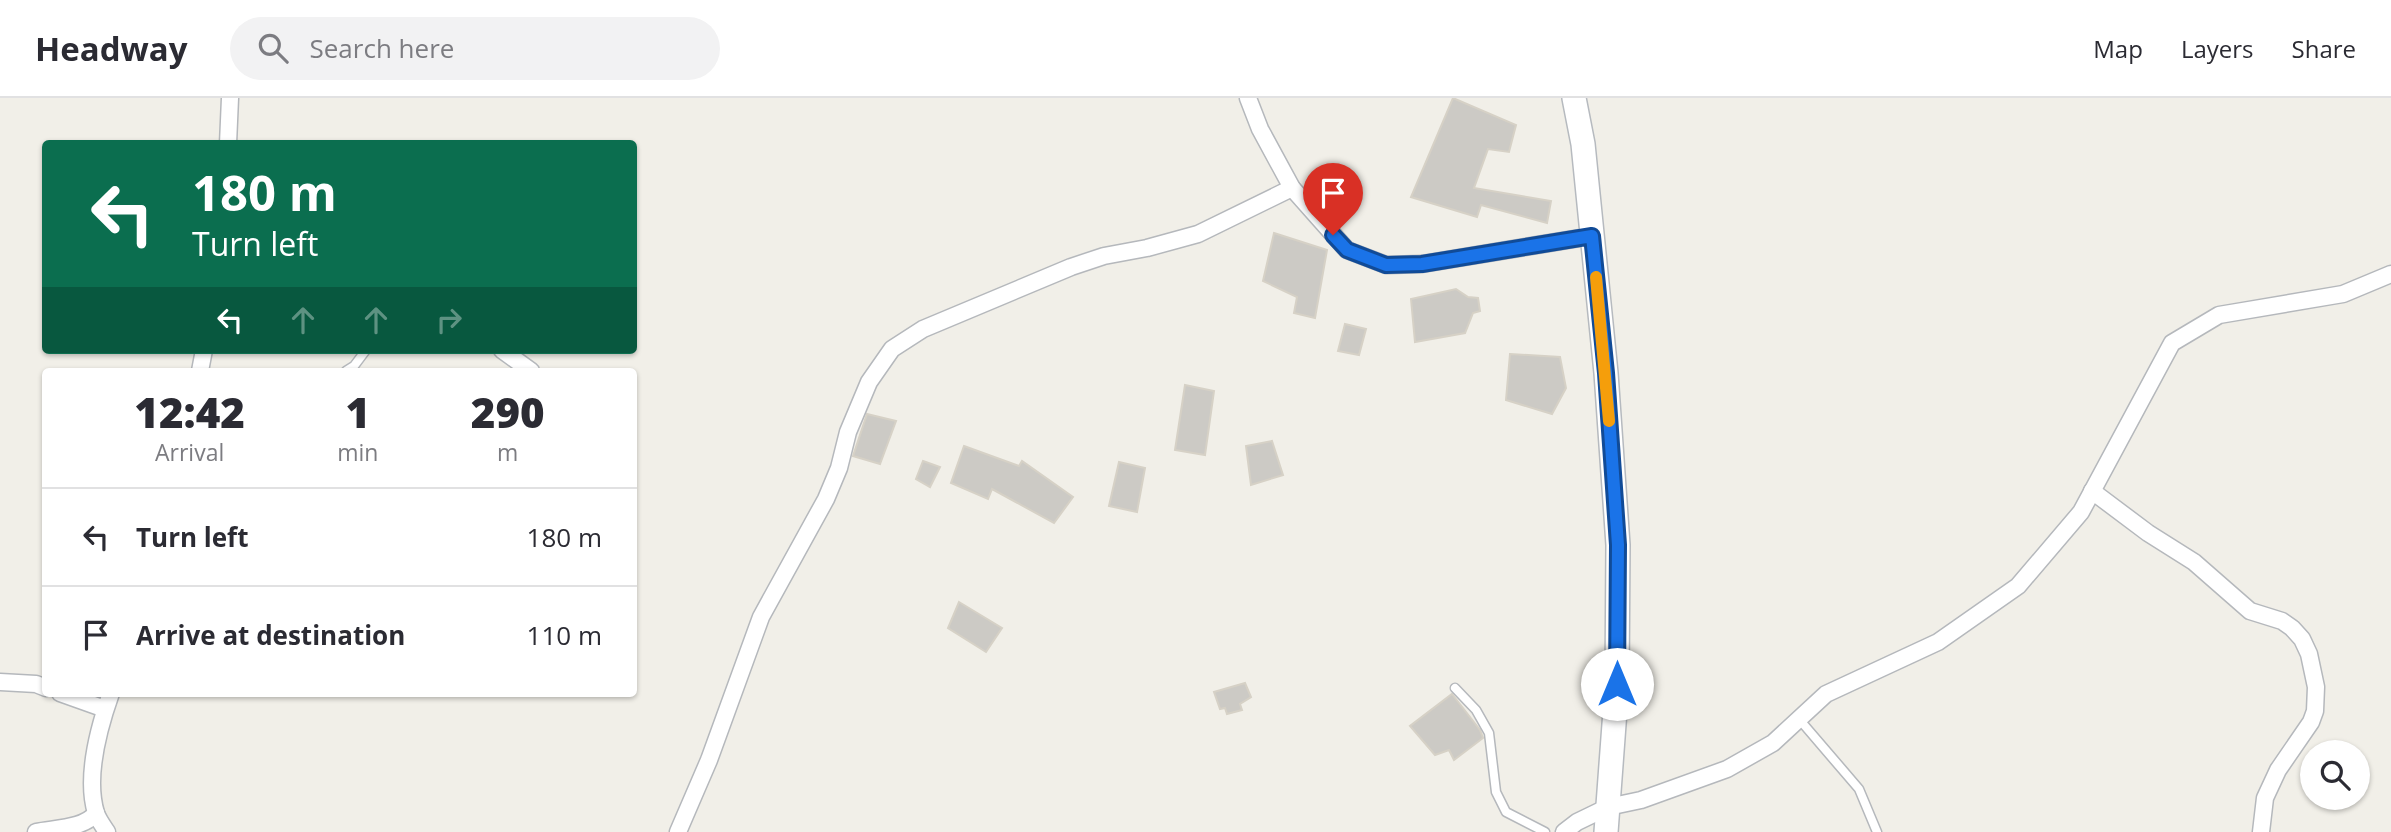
<!DOCTYPE html>
<html lang="en">
<head>
<meta charset="utf-8">
<style>
	:root { --surface:#fff; --page:#f2f2f3; --text:#2b2b33; --muted:#7c7c81; --line:#e1e1e2 }
	body { margin:0; font-family:"Open Sans",sans-serif; background:var(--page); color:var(--text); height:100vh; display:flex; flex-direction:column; font-size:26px; white-space:nowrap }
	* { box-sizing:border-box; margin:0 }
	p { font-size:23px; color:var(--muted) }
	.icon { flex:none; width:38px; height:38px; fill:none; stroke:currentColor; stroke-width:2; stroke-linecap:round; stroke-linejoin:round }
	.map { position:relative; flex:1; overflow:hidden }
	.side { position:absolute; left:42px; top:270px; width:595px; height:329px; display:flex; flex-direction:column; background:var(--surface); border-radius:7px; box-shadow:0 2px 5px #0004 }
	.side>* { flex:none }
	.top-card { position:absolute; left:42px; top:42px; width:595px; height:214px; border-radius:7px; box-shadow:0 2px 5px #0004; background:#0b6e4f; color:#fff; overflow:hidden }
	.fabs { position:absolute; left:2300px; top:642px; display:grid; gap:14px }
	.fabs a { display:grid; place-items:center; width:70px; height:70px; border-radius:50%; background:var(--surface); box-shadow:0 2px 5px #0004; font-size:35px }
	.pin { position:absolute; display:grid; place-items:center; width:60px; height:60px; color:#fff; margin:-72px -30px; border-radius:50% 50% 50% 0; rotate:-45deg; box-shadow:0 0 7px #0007 }
	.pin .icon { rotate:45deg }
	.me { position:absolute; width:77px; margin:-38px; rotate:0deg; stroke-linejoin:round; filter:drop-shadow(0 0 5px #0008) }
	.turn { display:flex; align-items:center; gap:24px; height:147px; padding:0 35px; font-size:32px }
	.turn .icon { width:91px; height:91px; stroke-width:2.5 }
	.turn b { display:block; font-size:49px; line-height:60px }
	.lanes { display:flex; align-items:center; height:66px; padding:0 35px; background:#0003; justify-content:center; gap:35px; direction:ltr }
	.lanes .off { opacity:.35 }
	.eta { display:flex; justify-content:space-evenly; align-items:center; height:119px; text-align:center }
	.eta b { font-size:42px; font-weight:800; line-height:49px }
	ul { padding:0; list-style:none }
	li { display:flex; align-items:center; gap:21px; height:98px; padding:0 35px; border-top:2px solid var(--line) }
	li div { flex:1 }
	li b { display:block; font-size:26px }
	li em { font-style:normal }
	header { display:flex; align-items:center; gap:42px; box-sizing:border-box; height:98px; padding:0 35px; background:var(--surface); border-bottom:2px solid var(--line) }
	header strong { font-size:33px }
	nav { display:flex; gap:38px; margin-inline-start:auto; font-size:24px }
	.search { width:490px; height:63px; background:var(--page); display:flex; align-items:center; gap:18px; box-sizing:border-box; padding:0 24px; border-radius:38px; color:var(--muted); font-size:26px }
	.map>svg:first-child { display:block }
</style>
</head>
<body>
<header>
<strong>Headway</strong>
<div class="search"><svg class="icon" aria-label="search" viewBox="0 0 24 24"><circle cx="10" cy="10" r="6"/><path d="M15 15l6 6"/></svg>Search here</div>
<nav><a>Map</a><a>Layers</a><a>Share</a></nav>
</header>
<div class="map">
<svg width="2391" height="734" viewBox="0 0 2391 734">
	<rect width="100%" height="100%" fill="#f1efe8"/>
	<!-- building -->
	<g fill="#cccac5" stroke="#d6d1c6" stroke-width="2">
		<polygon points="1453,0 1516,27 1509,54 1488,51 1474,90 1551,103 1547,125 1481,107 1477,119 1411,99"/>
		<polygon points="1274,135 1327,152 1315,220 1294,215 1297,199 1263,183"/>
		<polygon points="1456,191 1468,199 1478,200 1480,213 1473,215 1465,235 1415,244 1411,201"/>
		<polygon points="1345,226 1366,231 1359,257 1338,253"/>
		<polygon points="1510,256 1560,259 1566,290 1552,316 1506,302"/>
		<polygon points="1185,287 1214,293 1205,357 1175,352"/>
		<polygon points="867,316 896,323 880,366 853,358"/>
		<polygon points="1272,343 1283,377 1251,387 1246,348"/>
		<polygon points="964,348 1019,368 1022,363 1073,399 1054,425 992,391 988,401 951,385"/>
		<polygon points="923,363 940,369 930,389 916,381"/>
		<polygon points="1119,364 1145,370 1137,414 1109,408"/>
		<polygon points="959,504 1002,530 986,554 948,530"/>
		<polygon points="1245,585 1251,599 1240,606 1242,612 1227,616 1225,610 1220,611 1214,594"/>
		<polygon points="1452,596 1480,632 1483,640 1454,662 1449,652 1435,657 1410,628"/>
	</g>
	<g fill="none" stroke-linecap="round" stroke-linejoin="round">
		<!-- lane casing -->
		<g stroke="#b5b8bc" stroke-width="11">
			<g id="lane">
				<polyline points="346,273 354,268 366,252"/>
				<polyline points="1455,590 1476,612 1489,635 1496,694 1506,714 1545,734"/>
				<polyline points="1799,621 1859,691 1877,734"/>
			</g>
		</g>
		<!-- street casing -->
		<g stroke="#b5b8bc" stroke-width="19">
			<g id="street">
				<polyline points="1248,0 1260,31 1292,90 1347,152 1386,167 1422,166 1592,138"/>
				<polyline points="228,46 230,0"/>
				<polyline points="502,252 531,273"/>
				<polyline points="200,273 204,252"/>
				<polyline points="2092,393 2148,435 2194,464 2250,513 2282,523 2292,530 2302,541 2309,556 2316,589 2315,613 2311,624 2278,672 2265,700 2261,734"/>
				<polyline points="0,584 36,586 46,590"/>
				<polyline points="60,595 105,611"/>
				<path d="M36 734C54 730 84 731 96 715"/>
				<path d="M107 734C103 728 98 721 96 715 85 679 99 629 111 595"/>
				<polyline points="678,734 709,662 761,519 826,401 839,370 848,334 869,284 892,251 923,231 1071,169 1104,158 1147,150 1198,136 1292,90"/>
				<polyline points="1564,734 1577,724 1608,709 1641,702 1727,671 1773,645 1826,596 1938,544 2018,488 2081,414 2172,245 2219,217 2343,196 2391,176"/>
			</g>
		</g>
		<!-- secondary casing -->
		<g stroke="#b6babf" stroke-width="26">
			<polyline id="secondary" points="1574,0 1583,46 1606,275 1618,447 1617,586 1606,734"/>
		</g>
		<!-- lane -->
		<use href="#lane" stroke="#fff" stroke-width="8"/>
		<!-- street -->
		<use href="#street" stroke="#fff" stroke-width="16"/>
		<!-- secondary -->
		<use href="#secondary" stroke="#fff" stroke-width="23"/>
	</g>
	<g fill="none" stroke-linecap="round" stroke-linejoin="round">
		<!-- route casing -->
		<g stroke="#114b97" stroke-width="18">
			<polyline id="route" points="1333,137 1347,152 1386,167 1422,166 1592,138 1606,275 1618,447 1617,586"/>
		</g>
		<!-- route -->
		<use href="#route" stroke="#1a73e8" stroke-width="12"/>
		<!-- slow -->
		<polyline stroke="#f59e0b" stroke-width="12" points="1596,179 1609,323"/>
	</g>
</svg>
<div class="fabs">
<a><svg class="icon" aria-label="search" viewBox="0 0 24 24"><circle cx="10" cy="10" r="6"/><path d="M15 15l6 6"/></svg></a>
</div>
<div class="pin" style="left:1333px;top:137px;background:#d93025"><svg class="icon" aria-label="arrive" viewBox="0 0 24 24"><path d="M6 21V4h12l-3 4 3 4H6"/></svg></div>
<svg class="me" style="left:1617px;top:586px" viewBox="-20 -20 40 40"><circle r="19" fill="#fff"/><path d="M0-13L10 11 0 6-10 11z" fill="#1a73e8"/></svg>
<div class="top-card">
<div class="turn"><svg class="icon" aria-label="left" viewBox="0 0 24 24"><path d="M17 20v-9H6M10 6l-5 5 5 5"/></svg><div><b>180 m</b>Turn left</div></div>
<div class="lanes"><svg class="icon" aria-label="left" viewBox="0 0 24 24"><path d="M17 20v-9H6M10 6l-5 5 5 5"/></svg><svg class="icon off" aria-label="ahead" viewBox="0 0 24 24"><path d="M12 20V5M6 11l6-6 6 6"/></svg><svg class="icon off" aria-label="ahead" viewBox="0 0 24 24"><path d="M12 20V5M6 11l6-6 6 6"/></svg><svg class="icon off" aria-label="right" viewBox="0 0 24 24"><path d="M7 20v-9h11M14 6l5 5-5 5"/></svg></div>
</div>
<section class="side">
<div class="eta">
<div><b>12:42</b><p>Arrival</p></div>
<div><b>1</b><p>min</p></div>
<div><b>290</b><p>m</p></div>
</div>
<ul>
<li><svg class="icon" aria-label="left" viewBox="0 0 24 24"><path d="M17 20v-9H6M10 6l-5 5 5 5"/></svg><div><b>Turn left</b></div><em>180 m</em></li>
<li><svg class="icon" aria-label="arrive" viewBox="0 0 24 24"><path d="M6 21V4h12l-3 4 3 4H6"/></svg><div><b>Arrive at destination</b></div><em>110 m</em></li>
</ul>
</section>
</div>
</body>
</html>
